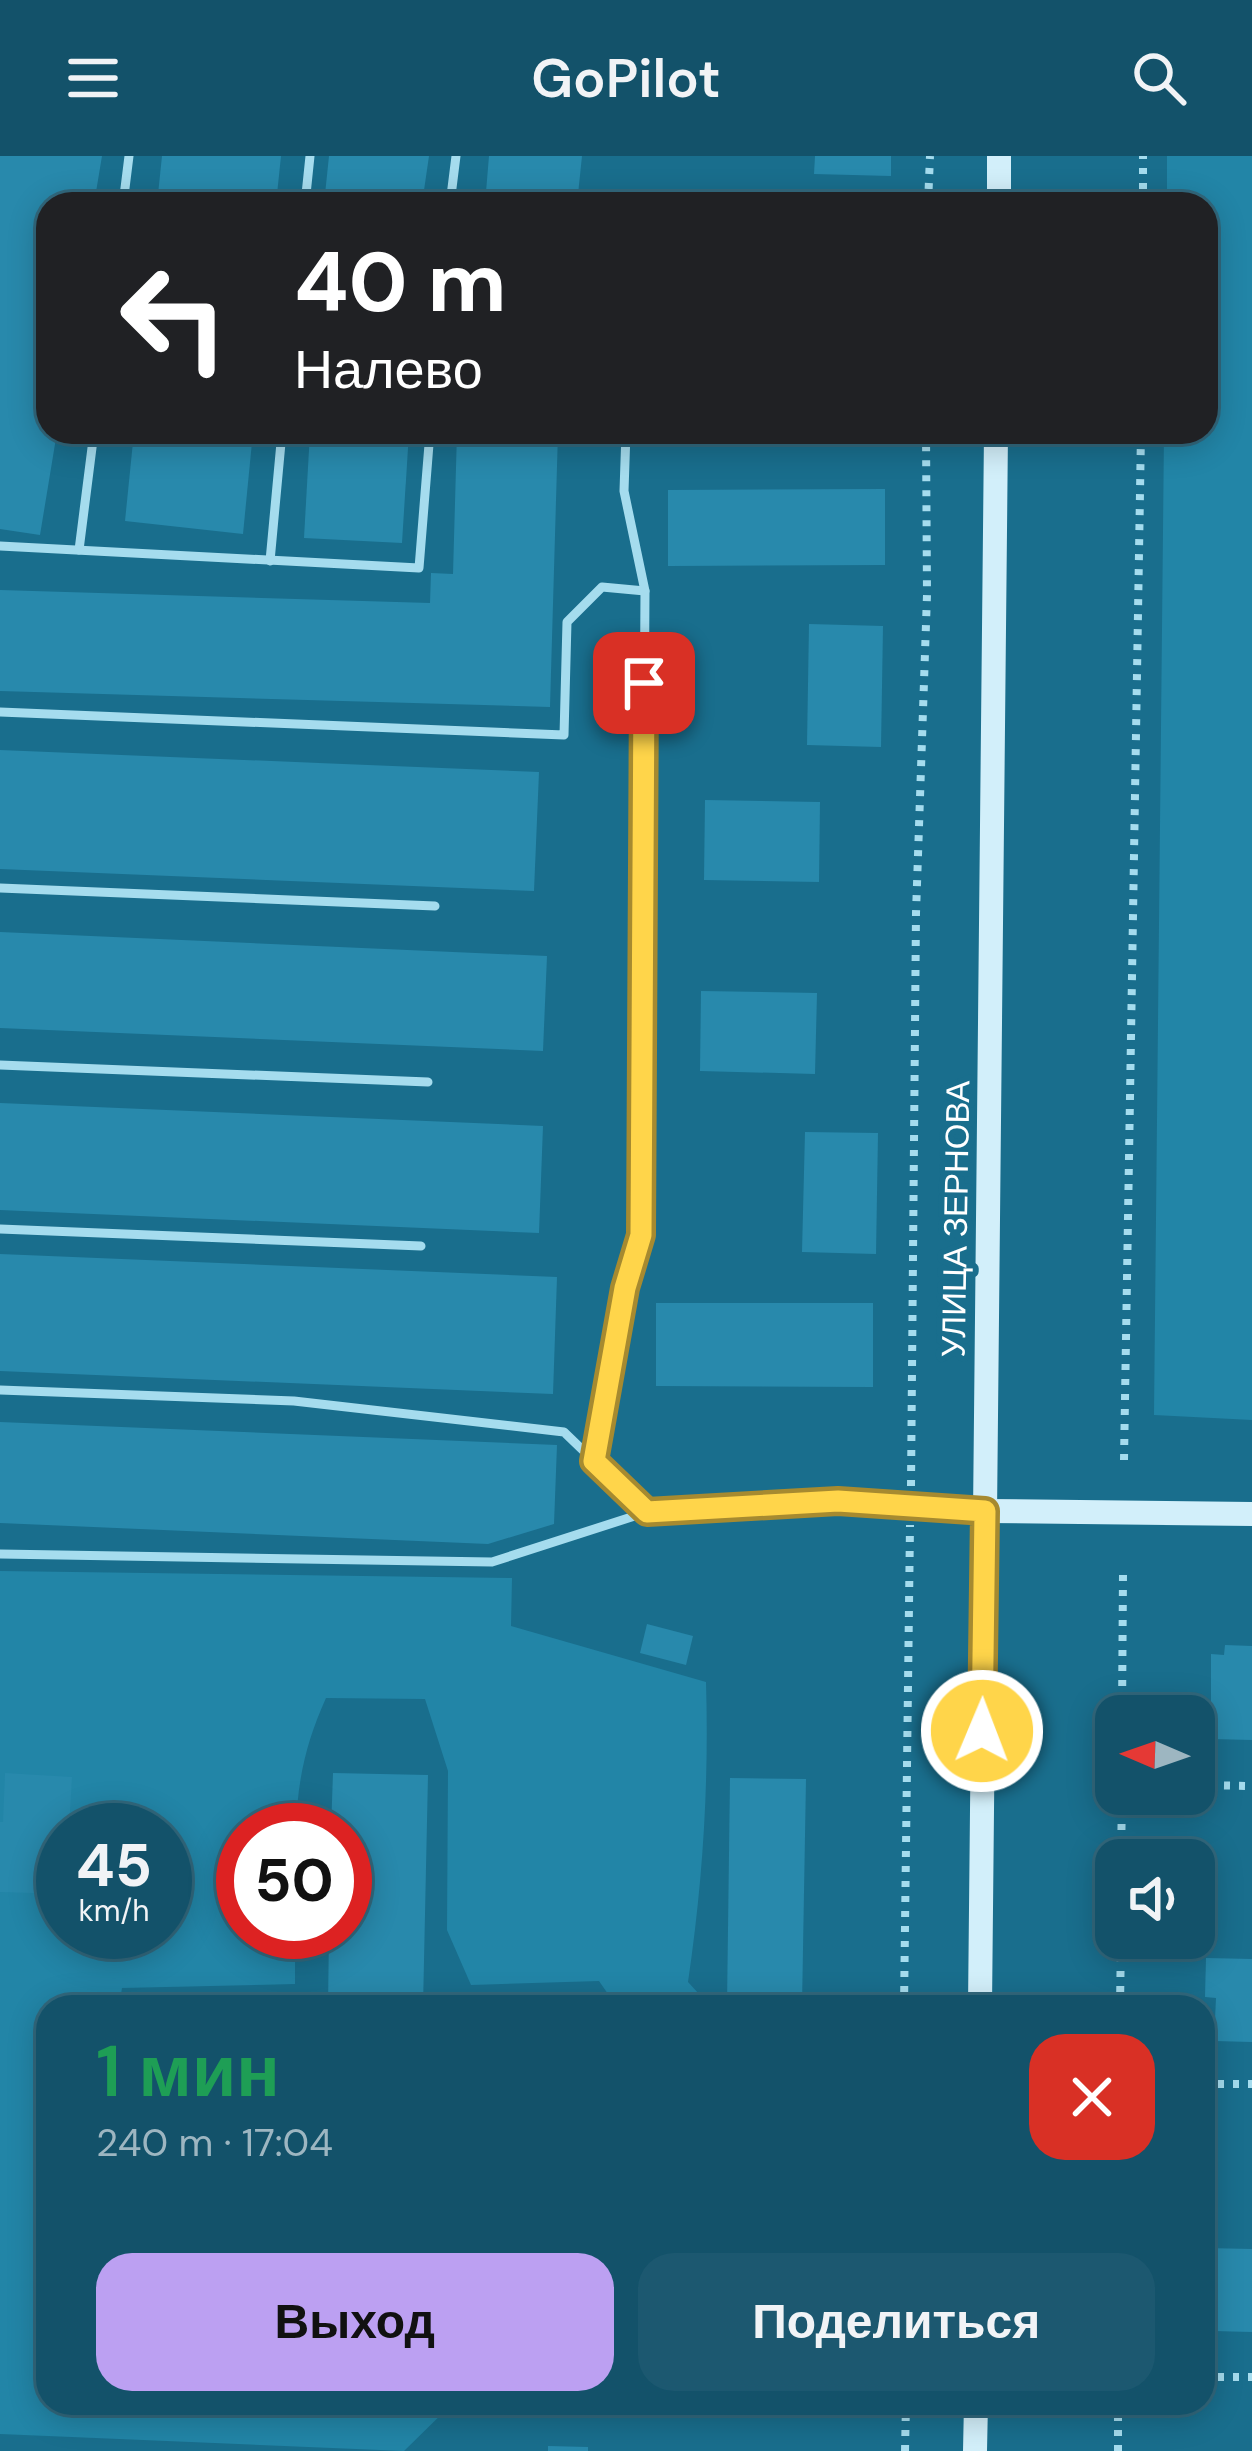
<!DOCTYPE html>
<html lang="ru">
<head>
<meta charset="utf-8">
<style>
	:root { --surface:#13526a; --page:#1c5870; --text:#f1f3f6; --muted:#9db6c1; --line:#32697e; --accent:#bca0f2 }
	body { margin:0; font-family:"DM Sans",sans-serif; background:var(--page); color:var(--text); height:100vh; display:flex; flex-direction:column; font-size:45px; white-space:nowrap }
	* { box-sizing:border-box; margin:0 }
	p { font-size:39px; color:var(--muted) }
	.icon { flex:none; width:66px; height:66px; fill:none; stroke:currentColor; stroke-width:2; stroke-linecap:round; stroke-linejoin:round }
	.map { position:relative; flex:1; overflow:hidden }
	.side { position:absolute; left:36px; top:1839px; width:1179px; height:420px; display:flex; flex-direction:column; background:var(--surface); border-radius:36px; box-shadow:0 6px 30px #0003,0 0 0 3px var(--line) }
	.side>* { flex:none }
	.hud { position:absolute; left:36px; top:36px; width:1182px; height:252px; border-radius:36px; box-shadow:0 6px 30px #0003,0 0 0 3px var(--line); background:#202124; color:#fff; overflow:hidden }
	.needle { width:78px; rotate:272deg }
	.fabs { position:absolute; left:1095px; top:1539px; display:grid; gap:24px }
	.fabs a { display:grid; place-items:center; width:120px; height:120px; border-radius:24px; background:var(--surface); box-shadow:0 6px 30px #0003,0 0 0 3px var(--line); font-size:60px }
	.speed { position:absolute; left:36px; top:1647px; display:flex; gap:24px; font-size:60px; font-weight:700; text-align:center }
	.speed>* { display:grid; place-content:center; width:156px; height:156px; border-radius:50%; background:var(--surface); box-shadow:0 6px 30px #0003,0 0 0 3px var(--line); line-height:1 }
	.speed small { font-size:30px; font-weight:400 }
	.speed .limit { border:18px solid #d22; background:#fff; color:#111 }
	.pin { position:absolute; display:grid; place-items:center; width:102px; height:102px; color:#fff; margin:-51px; border-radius:24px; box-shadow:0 6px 18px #0006 }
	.me { position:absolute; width:132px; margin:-66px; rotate:1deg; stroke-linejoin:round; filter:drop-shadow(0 0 9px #0008) }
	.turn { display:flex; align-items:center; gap:42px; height:252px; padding:0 60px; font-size:54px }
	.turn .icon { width:156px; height:156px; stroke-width:2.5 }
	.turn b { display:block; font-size:84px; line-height:102px }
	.round { display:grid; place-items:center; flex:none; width:126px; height:126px; border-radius:36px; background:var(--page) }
	.headline { display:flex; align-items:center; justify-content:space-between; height:204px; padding:0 60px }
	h1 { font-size:72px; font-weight:600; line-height:90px; color:#1e9e55 }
	.action { display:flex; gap:24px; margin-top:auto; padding:24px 60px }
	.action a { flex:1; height:138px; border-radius:36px; background:var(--accent); color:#111; font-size:48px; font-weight:600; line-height:138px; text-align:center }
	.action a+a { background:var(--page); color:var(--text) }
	header { display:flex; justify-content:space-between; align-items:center; height:156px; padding:0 60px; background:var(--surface); font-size:54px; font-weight:600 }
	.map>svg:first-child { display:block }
</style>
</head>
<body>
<header><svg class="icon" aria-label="menu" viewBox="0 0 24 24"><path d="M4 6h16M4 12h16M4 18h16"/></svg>GoPilot<svg class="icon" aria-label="search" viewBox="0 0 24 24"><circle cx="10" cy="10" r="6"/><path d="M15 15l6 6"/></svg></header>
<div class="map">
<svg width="1252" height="2295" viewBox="0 0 1252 2295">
	<rect width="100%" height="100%" fill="#196e8d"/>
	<!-- green -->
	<g fill="#2285a7" fill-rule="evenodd">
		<polygon points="1167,0 1252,0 1252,1264 1154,1259 1164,276 1206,276 1206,48 1167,48"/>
		<path d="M0 1415 512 1422 511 1470 706 1526C709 1628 703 1725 688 1826L711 1851H617L599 1825 471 1829 447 1774 448 1615 425 1543 326 1542C306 1586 297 1626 296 1674H243V1776H295V1828L122 1832 119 1851H48V2247H453L404 2295 0 2278ZM63 1674H165V1776H63Z"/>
	</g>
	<!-- building -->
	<g fill="#2889ac">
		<polygon points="0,0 102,0 94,48 48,48 48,276 57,276 40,379 0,373"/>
		<polygon points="162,0 281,0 276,48 157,48"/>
		<polygon points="329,0 429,0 422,48 324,48"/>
		<polygon points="489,0 582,0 577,48 485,48"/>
		<polygon points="815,0 891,0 891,20 814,18"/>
		<polygon points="134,276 253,276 243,378 125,365"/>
		<polygon points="310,276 409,276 402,387 304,382"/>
		<polygon points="457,276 558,276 550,551 0,535 0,434 430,447 431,417 453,418"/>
		<polygon points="885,333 885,409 668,410 668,334"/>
		<polygon points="809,468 883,470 881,591 807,589"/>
		<polygon points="0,594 539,616 534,735 0,713"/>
		<polygon points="705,644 820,646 819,726 704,724"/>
		<polygon points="0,776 547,800 543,895 0,872"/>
		<polygon points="701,835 817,837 815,918 700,915"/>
		<polygon points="0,947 543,970 539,1077 0,1054"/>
		<polygon points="805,976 878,977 876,1098 802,1096"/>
		<polygon points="0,1098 557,1121 553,1238 0,1215"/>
		<polygon points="656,1147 873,1147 873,1231 656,1230"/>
		<polygon points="0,1266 557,1289 554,1368 488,1388 0,1367"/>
		<polygon points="647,1468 693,1480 686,1509 640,1497"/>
		<polygon points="1225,1489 1252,1490 1252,1584 1211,1583 1211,1498 1224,1499"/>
		<polygon points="5,1617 72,1621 69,1674 63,1674 63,1738 0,1736 0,1666 3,1666"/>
		<polygon points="333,1617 428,1619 423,1851 328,1851 329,1776 345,1776 345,1674 331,1674"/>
		<polygon points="730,1622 806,1623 802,1849 727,1849"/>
		<polygon points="1206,1802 1252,1803 1252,1886 1214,1885 1216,1842 1205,1841"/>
		<polygon points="1205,2092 1252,2093 1252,2176 1213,2175 1214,2132 1204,2131"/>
		<polygon points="548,2290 588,2291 588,2295 548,2295"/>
	</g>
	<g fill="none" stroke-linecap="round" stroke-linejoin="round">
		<!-- path -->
		<g stroke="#a5dcee" stroke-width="8" stroke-dasharray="6 9" stroke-linecap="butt">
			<polyline points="928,48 930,0"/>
			<polyline points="1143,48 1143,0"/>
			<polyline points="1124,1304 1141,276"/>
			<polyline points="911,1330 916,757 927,439 926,276"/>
			<polyline points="1122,1560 1123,1418"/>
			<polyline points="1194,1629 1252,1630"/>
			<polyline points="1121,1704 1122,1638"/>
			<polyline points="904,1851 910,1369"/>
			<polyline points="1120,1851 1121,1782"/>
			<polyline points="1203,1928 1252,1928"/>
			<polyline points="1203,2221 1252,2221"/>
			<polyline points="905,2295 906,2247"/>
			<polyline points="1118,2295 1118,2247"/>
		</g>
		<!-- lane -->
		<g stroke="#a5dcee" stroke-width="9">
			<polyline points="123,48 129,0"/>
			<polyline points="305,48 310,0"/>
			<polyline points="450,48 456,0"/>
			<polyline points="636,48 636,45"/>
			<polyline points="0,390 419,412 430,276"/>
			<polyline points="79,394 94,276"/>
			<polyline points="270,405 282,276"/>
			<polyline points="0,556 564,579 567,466 602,431 645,435"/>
			<polyline points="0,732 435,750"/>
			<polyline points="0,909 428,926"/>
			<polyline points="0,1073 421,1090"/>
			<polyline points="0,1234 294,1245 564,1276 647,1356"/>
			<polyline points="594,1305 625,1132 641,1079 645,435 624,335 626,276"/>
			<polyline points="0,1398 492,1406 647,1356 838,1345 985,1355"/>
		</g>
		<!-- secondary -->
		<g stroke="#d2effa" stroke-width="24">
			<polyline points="999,48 999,0"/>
			<polyline points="985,1355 1252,1358"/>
			<polyline points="980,1851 996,276"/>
			<polyline points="975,2295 976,2247"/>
		</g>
	</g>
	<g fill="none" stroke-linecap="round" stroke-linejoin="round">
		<!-- route casing -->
		<g stroke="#a68a30" stroke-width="30">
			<polyline id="route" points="644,527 641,1079 625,1132 594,1305 647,1356 838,1345 985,1355 982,1575"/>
		</g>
		<!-- route -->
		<use href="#route" stroke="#ffd54a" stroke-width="21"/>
	</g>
	<g text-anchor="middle" stroke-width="12" stroke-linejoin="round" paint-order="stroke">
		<!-- street labels -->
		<g font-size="33" fill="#fff" stroke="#196e8d">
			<text transform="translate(955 1063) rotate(-89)" y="12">УЛИЦА ЗЕРНОВА</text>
		</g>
	</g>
</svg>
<div class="fabs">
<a><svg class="needle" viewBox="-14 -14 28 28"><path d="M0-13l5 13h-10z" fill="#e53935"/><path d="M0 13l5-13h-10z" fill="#9db6c1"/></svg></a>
<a><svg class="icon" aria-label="sound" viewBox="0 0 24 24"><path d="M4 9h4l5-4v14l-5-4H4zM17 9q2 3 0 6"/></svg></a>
</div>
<div class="speed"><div>45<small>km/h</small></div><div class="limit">50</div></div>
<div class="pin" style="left:644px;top:527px;background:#d93025"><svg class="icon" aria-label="arrive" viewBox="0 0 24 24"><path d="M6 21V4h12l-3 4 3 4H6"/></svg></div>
<svg class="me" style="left:982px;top:1575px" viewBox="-20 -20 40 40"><circle r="17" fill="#ffd54a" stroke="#fff" stroke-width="3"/><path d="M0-11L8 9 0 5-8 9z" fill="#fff"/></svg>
<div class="hud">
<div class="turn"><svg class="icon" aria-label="left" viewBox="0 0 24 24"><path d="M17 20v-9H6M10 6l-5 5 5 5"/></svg><div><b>40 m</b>Налево</div></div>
</div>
<section class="side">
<div class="headline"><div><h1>1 мин</h1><p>240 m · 17:04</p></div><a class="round" style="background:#d93025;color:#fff"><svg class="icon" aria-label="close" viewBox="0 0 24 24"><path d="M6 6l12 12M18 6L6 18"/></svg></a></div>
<div class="action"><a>Выход</a><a>Поделиться</a></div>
</section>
</div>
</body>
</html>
